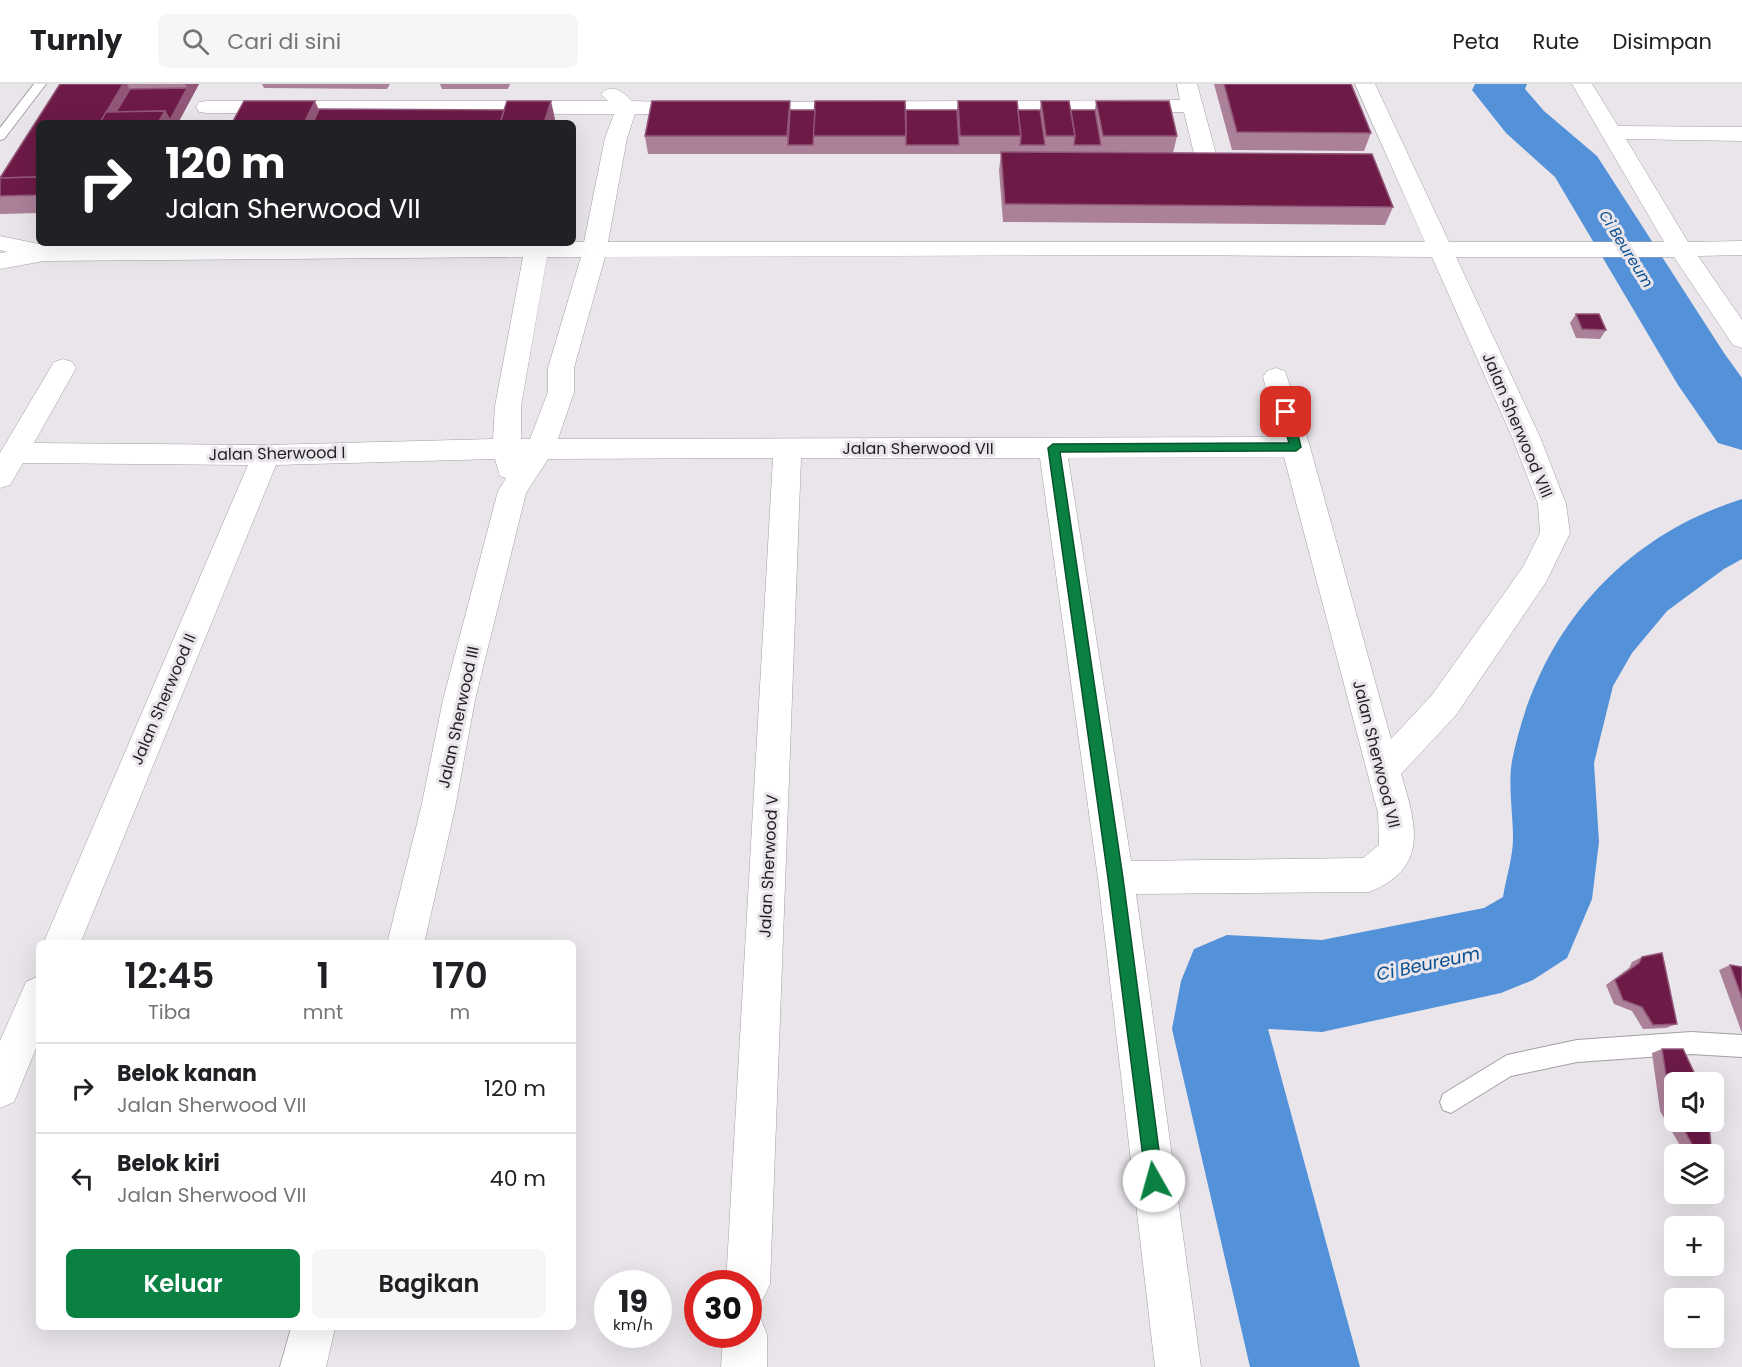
<!DOCTYPE html>
<html lang="id">
<head>
<meta charset="utf-8">
<style>
	:root { --surface:#fff; --page:#f6f6f6; --text:#202124; --muted:#757577; --line:#e0e0e0; --accent:#0b8043 }
	body { margin:0; font-family:Poppins,sans-serif; background:var(--page); color:var(--text); height:100vh; display:flex; flex-direction:column; font-size:22px; white-space:nowrap }
	* { box-sizing:border-box; margin:0 }
	p { font-size:20px; color:var(--muted) }
	.icon { flex:none; width:33px; height:33px; fill:none; stroke:currentColor; stroke-width:2; stroke-linecap:round; stroke-linejoin:round }
	.map { position:relative; flex:1; overflow:hidden }
	.drawer { position:absolute; left:36px; top:856px; width:540px; height:390px; display:flex; flex-direction:column; background:var(--surface); border-radius:9px; box-shadow:0 6px 24px #0002 }
	.drawer>* { flex:none }
	.banner { position:absolute; left:36px; top:36px; width:540px; height:126px; border-radius:9px; box-shadow:0 6px 24px #0002; background:#202124; color:#fff; overflow:hidden }
	.buttons { position:absolute; left:1664px; top:988px; display:grid; gap:12px }
	.buttons a { display:grid; place-items:center; width:60px; height:60px; border-radius:9px; background:var(--surface); box-shadow:0 6px 24px #0002; font-size:30px }
	.speed { position:absolute; left:594px; top:1186px; display:flex; gap:12px; font-size:30px; font-weight:700; text-align:center }
	.speed>* { display:grid; place-content:center; width:78px; height:78px; border-radius:50%; background:var(--surface); box-shadow:0 6px 24px #0002; line-height:1 }
	.speed small { font-size:15px; font-weight:400 }
	.speed .limit { border:9px solid #d22; background:#fff; color:#111 }
	.pin { position:absolute; display:grid; place-items:center; width:51px; height:51px; color:#fff; margin:-26px; border-radius:12px; box-shadow:0 3px 9px #0006 }
	.me { position:absolute; width:66px; margin:-33px; rotate:353deg; stroke-linejoin:round; filter:drop-shadow(0 0 4px #0008) }
	.turn { display:flex; align-items:center; gap:21px; height:126px; padding:0 30px; font-size:27px }
	.turn .icon { width:78px; height:78px; stroke-width:2.5 }
	.turn b { display:block; font-size:42px; line-height:51px }
	.eta { display:flex; justify-content:space-evenly; align-items:center; height:102px; text-align:center }
	.eta b { font-size:36px; font-weight:600; line-height:42px }
	.cta { display:flex; gap:12px; margin-top:auto; padding:12px 30px }
	.cta a { flex:1; height:69px; border-radius:9px; background:var(--accent); color:#fff; font-size:24px; font-weight:600; line-height:69px; text-align:center }
	.cta a+a { background:var(--page); color:var(--text) }
	ul { padding:0; list-style:none }
	li { display:flex; align-items:center; gap:18px; height:90px; padding:0 30px; border-top:2px solid var(--line) }
	li div { flex:1 }
	li b { display:block; font-size:22px }
	li em { font-style:normal }
	header { display:flex; align-items:center; gap:36px; box-sizing:border-box; height:84px; padding:0 30px; background:var(--surface); border-bottom:2px solid var(--line) }
	header strong { font-size:28px }
	nav { display:flex; gap:33px; margin-inline-start:auto; font-size:21px }
	.search { width:420px; height:54px; background:var(--page); display:flex; align-items:center; gap:15px; box-sizing:border-box; padding:0 21px; border-radius:9px; color:var(--muted); font-size:22px }
	.map>svg:first-child { display:block }
</style>
</head>
<body>
<header>
<strong>Turnly</strong>
<div class="search"><svg class="icon" aria-label="search" viewBox="0 0 24 24"><circle cx="10" cy="10" r="6"/><path d="M15 15l6 6"/></svg>Cari di sini</div>
<nav><a>Peta</a><a>Rute</a><a>Disimpan</a></nav>
</header>
<div class="map">
<svg width="1742" height="1283" viewBox="0 0 1742 1283">
	<rect width="100%" height="100%" fill="#e9e5eb"/>
	<g fill="none" stroke-linecap="round" stroke-linejoin="round">
		<!-- river -->
		<g fill="#5391d8" fill-rule="evenodd">
			<polygon points="1475,0 1527,0 1525,5 1544,27 1597,72 1724,269 1742,294 1742,366 1718,359 1678,301 1555,93 1506,49 1472,6"/>
			<path d="M1742 415V475L1724 485 1667 527 1632 569 1613 602 1594 679 1599 758 1592 815 1567 874 1533 896 1501 909 1322 948 1268 945 1360 1283H1250L1172 945 1181 897 1194 865 1227 851 1322 856 1484 824 1503 813C1506 794 1513 773 1513 754 1513 731 1508 700 1512 677 1537 551 1618 454 1742 415Z"/>
		</g>
		<!-- service casing -->
		<g stroke="#a39ea4" stroke-width="2">
			<g id="service">
				<polygon points="34,0 46,0 4,55 0,56 0,44"/>
				<polygon points="1691,948 1742,951 1742,973 1691,970 1577,978 1511,992 1451,1029 1443,1026 1440,1018 1443,1010 1507,971 1577,956"/>
			</g>
		</g>
		<!-- minor casing -->
		<g stroke="#a39ea4" stroke-width="1">
			<g id="minor">
				<polygon points="1177,0 1197,0 1216,70 1213,75 1205,77 1197,75 1194,70 1184,28 746,30 738,29 735,24 738,19 746,18 1180,16"/>
				<path d="M1355 0H1375L1449 158H1664L1572 0H1592L1618 42 1742 43V57L1626 55 1688 158 1742 157V171L1698 172 1742 236V264L1733 261 1674 173H1456L1540 353 1566 420 1570 449 1546 498 1456 631 1401 690C1416 740 1430 784 1369 808L1136 810 1201 1283H1155L1098 794 1040 374H801L770 1200 763 1215 748 1222V1200H726L773 374 548 375 526 409 475 616 455 724 424 860H387L421 724 443 616 498 407 506 394 500 392 495 375 276 381 80 860H43L248 381 23 379 10 401 0 404V369L54 278 63 275 72 278 76 284 34 359 266 361 493 355 495 322 523 173 44 177 0 185V169L7 168 0 166V152L44 161 584 158 605 54 614 30 207 29 199 28 196 23 199 18 207 17H608L601 10 605 6C618 2 623 9 632 17L702 19 705 24 702 29 694 30H635L627 54 608 158H1425ZM1153 171 1432 173 1512 353 1538 420 1540 449 1523 483 1432 611 1391 655 1310 363 1285 287 1276 284 1267 287 1263 293 1279 353 558 355 574 308V284L605 173ZM547 173H581L548 284V308L530 355H521V322ZM1284 373 1378 729 1379 761 1363 774 1131 777 1068 374Z"/>
				<polygon points="39,892 39,957 14,1018 0,1024 0,957 26,898"/>
				<polygon points="748,1230 761,1235 767,1251 767,1283 721,1283 723,1251 748,1251"/>
				<polygon points="291,1244 335,1244 326,1283 280,1283"/>
			</g>
		</g>
		<!-- service -->
		<use href="#service" fill="#fff" fill-rule="evenodd"/>
		<!-- minor -->
		<use href="#minor" fill="#fff" fill-rule="evenodd"/>
	</g>
	<!-- wall -->
	<g fill="#ab8099">
		<polygon points="60,0 199,0 178,39 39,39 39,129 0,130 0,93"/>
		<polygon points="262,0 390,0 387,5 264,4"/>
		<polygon points="440,0 510,0 508,5 442,5"/>
		<polygon points="1214,0 1351,0 1371,49 1364,67 1232,66"/>
		<polygon points="790,17 790,26 957,26 958,17 1018,26 1040,26 1041,17 1071,26 1095,26 1096,17 1177,52 1173,69 1393,123 1385,141 1003,138 999,86 1001,70 648,70 645,52"/>
		<polygon points="1576,230 1606,246 1600,255 1576,254 1570,239"/>
		<polygon points="1642,873 1677,940 1666,944 1643,945 1632,927 1614,920 1606,901 1629,884 1632,878"/>
		<polygon points="1730,881 1742,883 1742,949 1719,886"/>
		<polygon points="1662,965 1674,999 1674,1038 1709,1038 1711,1063 1699,1066 1682,1065 1660,1027 1652,969"/>
	</g>
	<!-- shaded-wall -->
	<g fill="#925778">
		<polygon points="123,0 127,0 130,6 111,39 100,39"/>
		<polygon points="185,0 199,0 192,13"/>
		<polygon points="187,4 192,13 178,39 158,39 165,27"/>
		<polygon points="315,17 323,35 321,39 304,39"/>
		<polygon points="551,17 555,35 554,39 544,39"/>
		<polygon points="790,17 791,35 788,61 787,52"/>
	</g>
	<!-- building -->
	<g fill="#6d1a47" stroke="#925778" stroke-width="1.5">
		<polygon points="60,0 123,0 100,39 39,39 39,93 0,94"/>
		<polygon points="1224,0 1351,0 1371,49 1237,48"/>
		<polygon points="187,4 170,36 165,27 116,28 130,5"/>
		<polygon points="244,17 315,17 304,39 232,39"/>
		<polygon points="507,17 551,17 544,39 500,39"/>
		<polygon points="652,17 790,17 787,52 645,52"/>
		<polygon points="815,17 905,17 906,52 813,52"/>
		<polygon points="958,17 1017,17 1021,52 960,52"/>
		<polygon points="1041,17 1069,17 1075,52 1046,52"/>
		<polygon points="1096,17 1169,17 1177,52 1103,52"/>
		<polygon points="319,25 504,26 500,39 313,39"/>
		<polygon points="790,26 815,26 813,61 788,61"/>
		<polygon points="906,26 957,26 959,61 906,61"/>
		<polygon points="1018,26 1040,26 1045,61 1020,61 1021,52"/>
		<polygon points="1071,26 1095,26 1101,61 1074,61 1075,52"/>
		<polygon points="165,27 158,39 100,39 106,28"/>
		<polygon points="1001,68 1372,70 1393,123 1005,120"/>
		<polygon points="39,93 39,111 0,112 0,94"/>
		<polygon points="1576,230 1599,230 1606,246 1582,245"/>
		<polygon points="1662,869 1677,940 1653,941 1642,923 1623,916 1615,896 1639,879 1642,873"/>
		<polygon points="1730,881 1742,883 1742,914"/>
		<polygon points="1662,965 1683,965 1699,999 1674,999 1674,1028 1671,1023"/>
		<polygon points="1680,1038 1709,1038 1711,1063 1693,1062"/>
	</g>
	<!-- route -->
	<polygon fill="#0b8043" stroke="#07532c" stroke-width="1.5" points="1286,324 1292,328 1301,363 1296,367 1060,368 1123,794 1163,1097 1160,1103 1154,1106 1148,1103 1146,1097 1108,794 1048,364 1053,360 1289,359 1280,328"/>
	<g text-anchor="middle" stroke-width="6" stroke-linejoin="round" paint-order="stroke">
		<!-- far-water labels -->
		<g font-size="15" font-style="italic" fill="#0a4f8f" stroke="#e9e5eb">
			<text transform="translate(1626 165) rotate(58)" y="5">Ci Beureum</text>
		</g>
		<!-- street labels -->
		<g font-size="16" fill="#201f21" stroke="#e9e5eb">
			<text transform="translate(1518 341) rotate(67)" y="6">Jalan Sherwood VIII</text>
			<text x="918" y="370">Jalan Sherwood VII</text>
			<text transform="translate(277 369) rotate(-1)" y="6">Jalan Sherwood I</text>
			<text transform="translate(163 615) rotate(-67)" y="6">Jalan Sherwood II</text>
			<text transform="translate(458 633) rotate(-78)" y="6">Jalan Sherwood III</text>
			<text transform="translate(1377 670) rotate(76)" y="6">Jalan Sherwood VII</text>
			<text transform="translate(768 782) rotate(-87)" y="6">Jalan Sherwood V</text>
		</g>
		<!-- water labels -->
		<g font-size="18" font-style="italic" fill="#0a4f8f" stroke="#e9e5eb">
			<text transform="translate(1428 880) rotate(-12)" y="6">Ci Beureum</text>
		</g>
	</g>
</svg>
<div class="buttons">
<a><svg class="icon" aria-label="sound" viewBox="0 0 24 24"><path d="M4 9h4l5-4v14l-5-4H4zM17 9q2 3 0 6"/></svg></a>
<a><svg class="icon" aria-label="layers" viewBox="0 0 24 24"><path d="M12 4l9 5-9 5-9-5zM3 14l9 5 9-5"/></svg></a>
<a>+</a>
<a>−</a>
</div>
<div class="speed"><div>19<small>km/h</small></div><div class="limit">30</div></div>
<div class="pin" style="left:1286px;top:328px;background:#d93025"><svg class="icon" aria-label="arrive" viewBox="0 0 24 24"><path d="M6 21V4h12l-3 4 3 4H6"/></svg></div>
<svg class="me" style="left:1154px;top:1097px" viewBox="-20 -20 40 40"><circle r="19" fill="#fff"/><path d="M0-13L10 11 0 6-10 11z" fill="#0b8043"/></svg>
<div class="banner">
<div class="turn"><svg class="icon" aria-label="right" viewBox="0 0 24 24"><path d="M7 20v-9h11M14 6l5 5-5 5"/></svg><div><b>120 m</b>Jalan Sherwood VII</div></div>
</div>
<section class="drawer">
<div class="eta">
<div><b>12:45</b><p>Tiba</p></div>
<div><b>1</b><p>mnt</p></div>
<div><b>170</b><p>m</p></div>
</div>
<ul>
<li><svg class="icon" aria-label="right" viewBox="0 0 24 24"><path d="M7 20v-9h11M14 6l5 5-5 5"/></svg><div><b>Belok kanan</b><p>Jalan Sherwood VII</p></div><em>120 m</em></li>
<li><svg class="icon" aria-label="left" viewBox="0 0 24 24"><path d="M17 20v-9H6M10 6l-5 5 5 5"/></svg><div><b>Belok kiri</b><p>Jalan Sherwood VII</p></div><em>40 m</em></li>
</ul>
<div class="cta"><a>Keluar</a><a>Bagikan</a></div>
</section>
</div>
</body>
</html>
